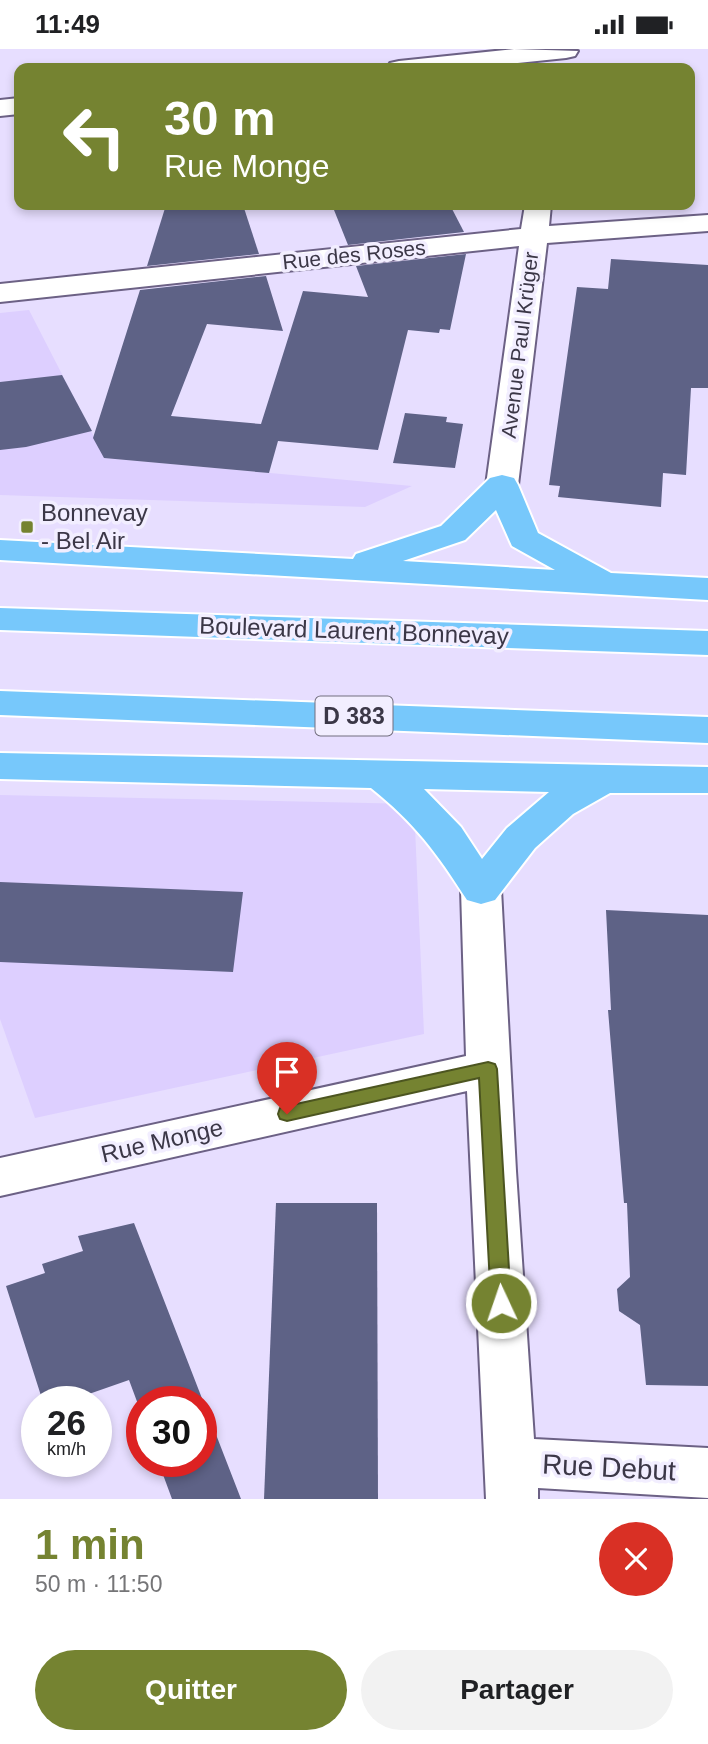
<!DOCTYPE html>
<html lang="fr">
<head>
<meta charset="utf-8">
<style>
	:root { --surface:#fff; --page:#f2f2f2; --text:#202124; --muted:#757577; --accent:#758331 }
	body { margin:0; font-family:Helvetica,sans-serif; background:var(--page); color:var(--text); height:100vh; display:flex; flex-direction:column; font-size:26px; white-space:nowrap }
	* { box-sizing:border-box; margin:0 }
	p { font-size:23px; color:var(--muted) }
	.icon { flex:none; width:38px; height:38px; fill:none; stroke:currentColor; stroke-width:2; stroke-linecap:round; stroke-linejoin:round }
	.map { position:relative; height:1450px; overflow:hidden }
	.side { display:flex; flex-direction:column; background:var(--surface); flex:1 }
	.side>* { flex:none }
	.guide { position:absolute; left:14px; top:14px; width:681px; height:147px; border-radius:14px; box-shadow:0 4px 10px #0003; background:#758331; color:#fff; overflow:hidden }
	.speed { position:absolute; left:21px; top:1337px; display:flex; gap:14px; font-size:35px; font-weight:700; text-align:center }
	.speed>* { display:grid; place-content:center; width:91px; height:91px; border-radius:50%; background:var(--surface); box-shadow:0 4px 10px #0003; line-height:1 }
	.speed small { font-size:18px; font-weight:400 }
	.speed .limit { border:10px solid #d22; background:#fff; color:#111 }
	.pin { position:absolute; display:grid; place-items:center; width:60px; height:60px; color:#fff; margin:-72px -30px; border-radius:50% 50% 50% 0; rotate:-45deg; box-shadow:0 0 7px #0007 }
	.pin .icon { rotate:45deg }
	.me { position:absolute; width:77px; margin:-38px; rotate:357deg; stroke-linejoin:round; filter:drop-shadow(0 0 5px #0008) }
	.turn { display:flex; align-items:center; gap:24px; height:147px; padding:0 35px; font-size:32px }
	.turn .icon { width:91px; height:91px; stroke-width:2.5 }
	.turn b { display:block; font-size:49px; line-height:60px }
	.round { display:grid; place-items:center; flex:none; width:74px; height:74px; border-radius:37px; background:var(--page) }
	.headline { display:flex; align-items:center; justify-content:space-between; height:119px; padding:0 35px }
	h1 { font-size:42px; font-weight:800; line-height:52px; color:var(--accent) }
	.action { display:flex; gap:14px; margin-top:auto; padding:14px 35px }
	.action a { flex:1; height:80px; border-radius:42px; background:var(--accent); color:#fff; font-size:28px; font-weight:800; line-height:80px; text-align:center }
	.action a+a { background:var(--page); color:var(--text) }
	.status { display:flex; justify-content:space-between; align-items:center; height:49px; padding:0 35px; background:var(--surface); direction:ltr }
	.status svg { height:19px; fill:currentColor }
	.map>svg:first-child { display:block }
</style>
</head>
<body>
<div class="status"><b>11:49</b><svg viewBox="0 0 49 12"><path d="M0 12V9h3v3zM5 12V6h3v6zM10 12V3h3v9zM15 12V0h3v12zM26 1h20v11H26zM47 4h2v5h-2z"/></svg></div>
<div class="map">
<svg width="708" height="1450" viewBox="0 0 708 1450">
	<rect width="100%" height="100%" fill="#e7deff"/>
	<!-- built -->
	<g fill="#ddcfff">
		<polygon points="29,261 105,409 412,437 365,458 0,446 0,264"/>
		<polygon points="0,746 414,755 424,985 35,1069 0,970"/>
	</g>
	<!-- building -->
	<g fill="#5e6286">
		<polygon points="166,156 243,156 259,205 147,217"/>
		<polygon points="332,156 450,156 464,183 348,196"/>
		<polygon points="466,205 450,281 440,280 439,284 408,281 378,401 278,392 269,424 104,409 93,389 140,241 266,227 283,282 207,275 171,367 261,375 303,242 368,248 356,217"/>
		<polygon points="611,210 708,216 708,339 691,339 686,426 663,424 661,458 558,448 560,437 549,436 577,238 608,240"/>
		<polygon points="62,326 92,382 26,398 0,401 0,333"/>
		<polygon points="405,364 447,368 446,373 463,375 455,419 393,414"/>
		<polygon points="0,833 243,843 233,923 0,913"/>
		<polygon points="606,861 708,866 708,1337 646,1336 640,1276 619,1262 617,1240 630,1228 627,1154 624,1154 608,961 611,961"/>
		<polygon points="276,1154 377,1154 378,1450 264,1450"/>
		<polygon points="134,1174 241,1450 172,1450 158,1412 201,1412 201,1353 142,1353 142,1366 129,1331 66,1353 43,1353 6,1237 45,1224 42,1215 83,1202 78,1187"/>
	</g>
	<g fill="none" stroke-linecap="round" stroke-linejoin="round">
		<!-- street casing -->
		<g stroke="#6c6185" stroke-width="4">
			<g id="street">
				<polygon points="514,0 578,2 575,7 566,9 469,19 387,19 390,14 399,12"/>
				<polygon points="19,49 19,65 0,67 0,51"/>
				<polygon points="525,156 551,156 549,177 708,166 708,182 547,194 518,436 514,443 502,446 490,443 486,436 519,197 0,253 0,235 521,180"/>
				<polygon points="481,825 495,829 501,840 516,1122 534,1390 708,1399 708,1449 538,1439 538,1450 486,1450 467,1042 0,1147 0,1109 466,1007 461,840 467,829"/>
			</g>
		</g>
		<!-- highway casing -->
		<g stroke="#fff" stroke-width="4">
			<g id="highway">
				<path d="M502 426 514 429 518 436 538 484 611 524 708 529V551L0 511V491L353 510 356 505 441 477 490 429ZM496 461 512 497 555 521 403 512 465 491Z"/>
				<polygon points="0,559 708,582 708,606 0,581"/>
				<polygon points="0,642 708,668 708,694 0,666"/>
				<path d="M0 704 708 718V744H610L573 765 535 799 495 851 481 855 467 851C437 804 415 774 371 739L0 730ZM424 740 549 743 507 779 482 810 461 778Z"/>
			</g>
		</g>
		<!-- street -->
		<use href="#street" fill="#fff" fill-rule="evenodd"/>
		<!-- highway -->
		<use href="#highway" fill="#77c8fb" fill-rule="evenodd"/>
	</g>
	<!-- route -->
	<polygon fill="#758331" stroke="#4c5520" stroke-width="2" points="488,1013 495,1015 497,1020 511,1254 508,1261 501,1263 494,1261 491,1254 479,1029 287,1072 280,1070 278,1065 280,1059 287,1057"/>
	<!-- markers -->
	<rect fill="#758331" stroke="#f2eeff" stroke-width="2.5" x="20" y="471" width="14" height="14" rx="3.5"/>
	<g text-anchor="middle" stroke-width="7" stroke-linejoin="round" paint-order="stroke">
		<!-- far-street labels -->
		<g font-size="21" fill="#3b3747" stroke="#f2eeff">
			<text transform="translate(354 206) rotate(-6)" y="7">Rue des Roses</text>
			<text transform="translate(520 296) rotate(-83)" y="7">Avenue Paul Krüger</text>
		</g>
		<!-- shield labels -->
		<rect fill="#f2eeff" stroke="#726e7e" stroke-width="2" x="315.5" y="647.5" width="77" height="39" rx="5"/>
		<g font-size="23" font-weight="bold" fill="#3b3747">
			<text x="354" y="675">D 383</text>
		</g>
		<!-- poi labels -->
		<g font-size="24" fill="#3b3747" stroke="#f2eeff" text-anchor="start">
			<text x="41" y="472">Bonnevay<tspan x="41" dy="28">- Bel Air</tspan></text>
		</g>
		<!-- street labels -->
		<g font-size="24" fill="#3b3747" stroke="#f2eeff">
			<text transform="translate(354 582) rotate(2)" y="8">Boulevard Laurent Bonnevay</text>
			<text transform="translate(162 1092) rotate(-13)" y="8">Rue Monge</text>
		</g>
		<!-- near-street labels -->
		<g font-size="28" fill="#3b3747" stroke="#f2eeff">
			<text transform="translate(609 1418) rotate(3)" y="10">Rue Debut</text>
		</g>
	</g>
</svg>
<div class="speed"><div>26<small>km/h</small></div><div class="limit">30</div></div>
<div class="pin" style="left:287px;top:1065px;background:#d93025"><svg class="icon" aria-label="arrive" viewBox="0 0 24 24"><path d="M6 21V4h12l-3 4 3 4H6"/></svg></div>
<svg class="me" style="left:501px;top:1254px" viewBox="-20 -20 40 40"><circle r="17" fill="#758331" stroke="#fff" stroke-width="3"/><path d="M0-11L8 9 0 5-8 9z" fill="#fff"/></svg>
<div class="guide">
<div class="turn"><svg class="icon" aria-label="left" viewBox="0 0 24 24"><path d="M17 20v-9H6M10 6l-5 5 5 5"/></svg><div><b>30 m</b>Rue Monge</div></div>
</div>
</div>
<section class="side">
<div class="headline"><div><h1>1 min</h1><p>50 m · 11:50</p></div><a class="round" style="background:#d93025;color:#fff"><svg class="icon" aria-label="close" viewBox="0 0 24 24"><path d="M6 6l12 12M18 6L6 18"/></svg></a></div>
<div class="action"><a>Quitter</a><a>Partager</a></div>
</section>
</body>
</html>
